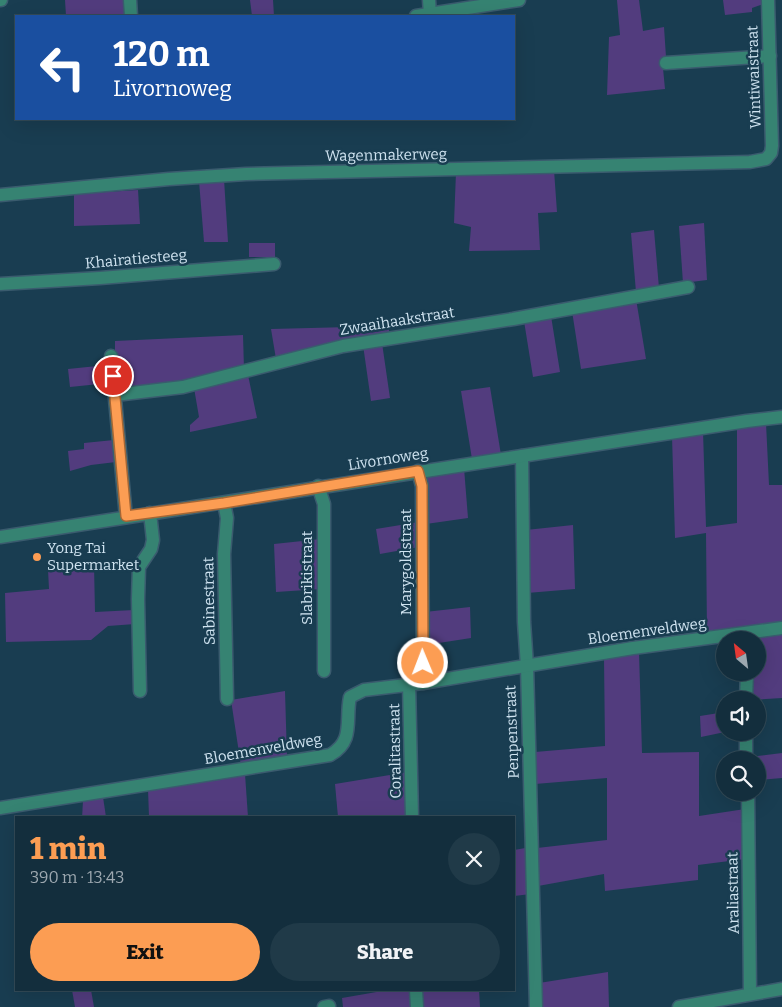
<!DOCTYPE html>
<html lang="en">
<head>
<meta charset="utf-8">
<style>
	:root { --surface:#132e3d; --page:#203a48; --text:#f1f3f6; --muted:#9da8b0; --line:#324a57; --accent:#fc9d53 }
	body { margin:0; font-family:Bitter,serif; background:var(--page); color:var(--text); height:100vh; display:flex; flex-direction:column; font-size:19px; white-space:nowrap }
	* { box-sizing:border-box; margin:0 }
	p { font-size:16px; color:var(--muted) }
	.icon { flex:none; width:28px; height:28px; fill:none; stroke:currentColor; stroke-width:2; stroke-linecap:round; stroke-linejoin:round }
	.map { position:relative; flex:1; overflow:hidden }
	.panel { position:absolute; left:15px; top:816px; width:500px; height:175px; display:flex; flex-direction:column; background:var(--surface); border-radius:0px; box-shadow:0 5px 20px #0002,0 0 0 1px var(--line) }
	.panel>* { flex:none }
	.banner { position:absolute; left:15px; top:15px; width:500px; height:105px; border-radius:0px; box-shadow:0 5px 20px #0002,0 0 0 1px var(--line); background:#1a4fa0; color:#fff; overflow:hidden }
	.needle { width:32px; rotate:331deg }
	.tools { position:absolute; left:716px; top:631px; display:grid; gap:10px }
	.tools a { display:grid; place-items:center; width:50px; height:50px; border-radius:50%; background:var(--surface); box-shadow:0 5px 20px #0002,0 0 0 1px var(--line); font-size:25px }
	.pin { position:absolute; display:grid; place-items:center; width:42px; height:42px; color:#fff; margin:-21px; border:2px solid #fff; border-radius:50%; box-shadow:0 1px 5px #0007 }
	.me { position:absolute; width:55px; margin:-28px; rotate:359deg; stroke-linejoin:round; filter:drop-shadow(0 0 4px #0008) }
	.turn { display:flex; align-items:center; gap:18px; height:105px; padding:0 15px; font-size:22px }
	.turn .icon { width:65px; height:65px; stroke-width:2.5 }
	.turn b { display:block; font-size:35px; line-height:42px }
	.round { display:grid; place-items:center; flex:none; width:52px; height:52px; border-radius:26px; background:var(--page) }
	.overview { display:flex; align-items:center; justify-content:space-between; height:85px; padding:0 15px }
	h1 { font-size:30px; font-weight:800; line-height:38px; color:var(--accent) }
	.primary-button { display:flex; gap:10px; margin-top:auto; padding:10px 15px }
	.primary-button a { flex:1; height:58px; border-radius:30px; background:var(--accent); color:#111; font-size:20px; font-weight:800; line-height:58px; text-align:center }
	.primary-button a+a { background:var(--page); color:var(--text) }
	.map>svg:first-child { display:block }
</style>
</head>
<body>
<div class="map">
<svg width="782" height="1007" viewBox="0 0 782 1007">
	<rect width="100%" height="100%" fill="#193d51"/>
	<!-- green -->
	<g fill="#523c7e">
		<polygon points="65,0 127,0 128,16 66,16"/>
		<polygon points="250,0 273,0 274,16 252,16"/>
		<polygon points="617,0 639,0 643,31 664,27 666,57 662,58 665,89 607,95 609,37 620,35"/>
		<polygon points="723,0 766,0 766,3 752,8 752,12 725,15"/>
		<polygon points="554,170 557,212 538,213 540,250 469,251 471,227 454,223 456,172"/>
		<polygon points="224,179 228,242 204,242 199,181"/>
		<polygon points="138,190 140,224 74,226 74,194"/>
		<polygon points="704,223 707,280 683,283 679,226"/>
		<polygon points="654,230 659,288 636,292 631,233"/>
		<rect x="249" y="243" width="26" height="14"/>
		<polygon points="636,299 646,359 581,369 572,311"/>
		<polygon points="551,316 560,372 533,377 524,321"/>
		<polygon points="389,326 389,335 276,359 271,329"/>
		<polygon points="243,335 244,369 120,392 115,367 115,341"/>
		<polygon points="382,343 390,398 371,401 363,345"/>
		<polygon points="107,365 109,383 70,387 68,369"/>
		<polygon points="248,375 257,418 190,432 190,425 199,417 194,388"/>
		<polygon points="490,387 501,455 472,459 461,391"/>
		<polygon points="766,423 769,485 782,485 782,622 707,634 706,533 675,538 672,436 703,431 706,527 737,523 737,426"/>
		<polygon points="114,440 116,462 91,465 70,471 68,451 84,449 84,443"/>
		<polygon points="464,468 468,518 426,524 424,475"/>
		<polygon points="419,522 419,547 380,554 376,529"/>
		<polygon points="573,525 575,589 527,593 526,530"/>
		<polygon points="321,539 321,589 276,592 274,544"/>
		<polygon points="94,565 95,612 134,610 135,624 108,626 91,640 6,642 5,593 49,589 48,570"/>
		<polygon points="470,607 471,638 426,645 425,612"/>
		<polygon points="782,632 782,698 750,700 750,673 758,672 758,640 752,639 756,637"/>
		<polygon points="639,652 642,753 699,752 699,816 745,809 745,859 698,865 698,880 605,891 604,874 538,886 537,848 607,840 607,778 535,784 535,752 605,746 604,658"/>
		<polygon points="285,691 287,758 241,766 231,700"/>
		<polygon points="725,712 725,732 701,737 700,716"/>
		<polygon points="782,753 782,778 758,780 758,760 749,760 749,757"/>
		<polygon points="408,772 409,817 338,817 335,784"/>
		<polygon points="245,774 248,817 149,817 148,789"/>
		<polygon points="103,797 106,817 82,818 83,801"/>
		<polygon points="531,847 531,894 514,896 514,850"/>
		<polygon points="608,972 609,1007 539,1007 539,983"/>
		<polygon points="72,990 91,990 94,1007 75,1007"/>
		<polygon points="388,990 413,990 414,1007 343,1007 342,998"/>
		<polygon points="419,990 479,990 480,1007 420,1007"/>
	</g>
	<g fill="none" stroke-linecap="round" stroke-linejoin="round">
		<!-- minor casing -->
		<g stroke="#3a5b6e" stroke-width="15">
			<g id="minor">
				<polyline points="0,0 1,0"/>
				<polyline points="130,0 131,16"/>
				<polyline points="429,0 430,14"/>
				<polyline points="416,16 519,0"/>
				<polyline points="666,63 770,56"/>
				<polyline points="0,195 169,179 246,174 750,162 766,159 771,153 772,146 768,0"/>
				<polyline points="0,284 100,278 274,264"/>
				<polyline points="111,356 126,517"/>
				<polyline points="115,395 183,387 343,346 513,319 688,287"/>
				<polyline points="522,456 524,622 527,666 536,1007"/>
				<polyline points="418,471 422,486 423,683"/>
				<polyline points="318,486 324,504 324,671"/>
				<polyline points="224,503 227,518 224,554 227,699"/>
				<polyline points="0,537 747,421 782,417"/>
				<polyline points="409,684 412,818"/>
				<polyline points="140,691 138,599 139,567 151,549 153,540 150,513"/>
				<polyline points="746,700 747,672"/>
				<polyline points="746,732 746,760"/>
				<polyline points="748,792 750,994"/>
				<path d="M0 808 330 755C355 741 345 720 350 697L364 690 423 683 633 648 782 628"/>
				<polyline points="416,990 417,1007"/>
				<polyline points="324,1007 329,1006"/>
				<polyline points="679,1007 782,989"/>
			</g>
		</g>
		<!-- minor -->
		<use href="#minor" stroke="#368372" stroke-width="12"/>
	</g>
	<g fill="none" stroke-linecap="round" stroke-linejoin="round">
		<!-- route casing -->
		<g stroke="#a46636" stroke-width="12">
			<polyline id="route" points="113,376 126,516 224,503 418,471 422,486 423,663"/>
		</g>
		<!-- route -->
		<use href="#route" stroke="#fc9d53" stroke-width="9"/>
	</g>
	<!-- markers -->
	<circle fill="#fc9d53" stroke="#193d51" stroke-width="2" cx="37" cy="557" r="5"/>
	<g text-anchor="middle" stroke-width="5" stroke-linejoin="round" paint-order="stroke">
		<!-- street labels -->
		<g font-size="15" fill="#cfe3f0" stroke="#193d51">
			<text transform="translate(754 77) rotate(-92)" y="5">Wintiwaistraat</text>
			<text transform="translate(386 155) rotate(-1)" y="5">Wagenmakerweg</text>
			<text transform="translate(136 259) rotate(-5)" y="5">Khairatiesteeg</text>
			<text transform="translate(397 321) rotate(-9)" y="5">Zwaaihaakstraat</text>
			<text transform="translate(388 459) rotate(-9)" y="5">Livornoweg</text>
			<text transform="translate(406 562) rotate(-90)" y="5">Marygoldstraat</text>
			<text transform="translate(307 578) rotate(-90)" y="5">Slabrikistraat</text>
			<text transform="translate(209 601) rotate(-91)" y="5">Sabinestraat</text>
			<text transform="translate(647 631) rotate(-8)" y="5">Bloemenveldweg</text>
			<text transform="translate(512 732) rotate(-92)" y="5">Penpenstraat</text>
			<text transform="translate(263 749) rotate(-10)" y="5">Bloemenveldweg</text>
			<text transform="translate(395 751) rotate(-91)" y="5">Coralitastraat</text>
			<text transform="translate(733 893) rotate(-91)" y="5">Araliastraat</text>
		</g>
		<!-- poi labels -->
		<g font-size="15" fill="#cfe3f0" stroke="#193d51" text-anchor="start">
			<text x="47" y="553">Yong Tai<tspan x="47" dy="17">Supermarket</tspan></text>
		</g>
	</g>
</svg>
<div class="tools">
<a><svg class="needle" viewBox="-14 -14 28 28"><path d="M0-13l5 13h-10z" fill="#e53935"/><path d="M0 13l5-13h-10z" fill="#9da8b0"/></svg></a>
<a><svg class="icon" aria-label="sound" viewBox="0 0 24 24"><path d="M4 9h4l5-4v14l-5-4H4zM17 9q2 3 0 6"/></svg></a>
<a><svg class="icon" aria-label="search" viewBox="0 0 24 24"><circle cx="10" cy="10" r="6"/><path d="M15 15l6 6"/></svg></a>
</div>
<div class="pin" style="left:113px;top:376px;background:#d93025"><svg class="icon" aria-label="arrive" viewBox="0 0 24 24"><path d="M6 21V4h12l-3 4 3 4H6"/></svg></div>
<svg class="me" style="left:423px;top:663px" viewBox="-20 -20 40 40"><circle r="17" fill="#fc9d53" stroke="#fff" stroke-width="3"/><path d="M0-11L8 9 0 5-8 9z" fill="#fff"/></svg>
<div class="banner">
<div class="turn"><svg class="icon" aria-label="left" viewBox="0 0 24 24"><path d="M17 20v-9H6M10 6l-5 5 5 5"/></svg><div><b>120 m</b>Livornoweg</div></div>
</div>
<section class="panel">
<div class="overview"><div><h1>1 min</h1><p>390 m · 13:43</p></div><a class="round"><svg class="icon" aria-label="close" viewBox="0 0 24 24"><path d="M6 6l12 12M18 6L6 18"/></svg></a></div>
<div class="primary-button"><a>Exit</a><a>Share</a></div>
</section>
</div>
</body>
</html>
